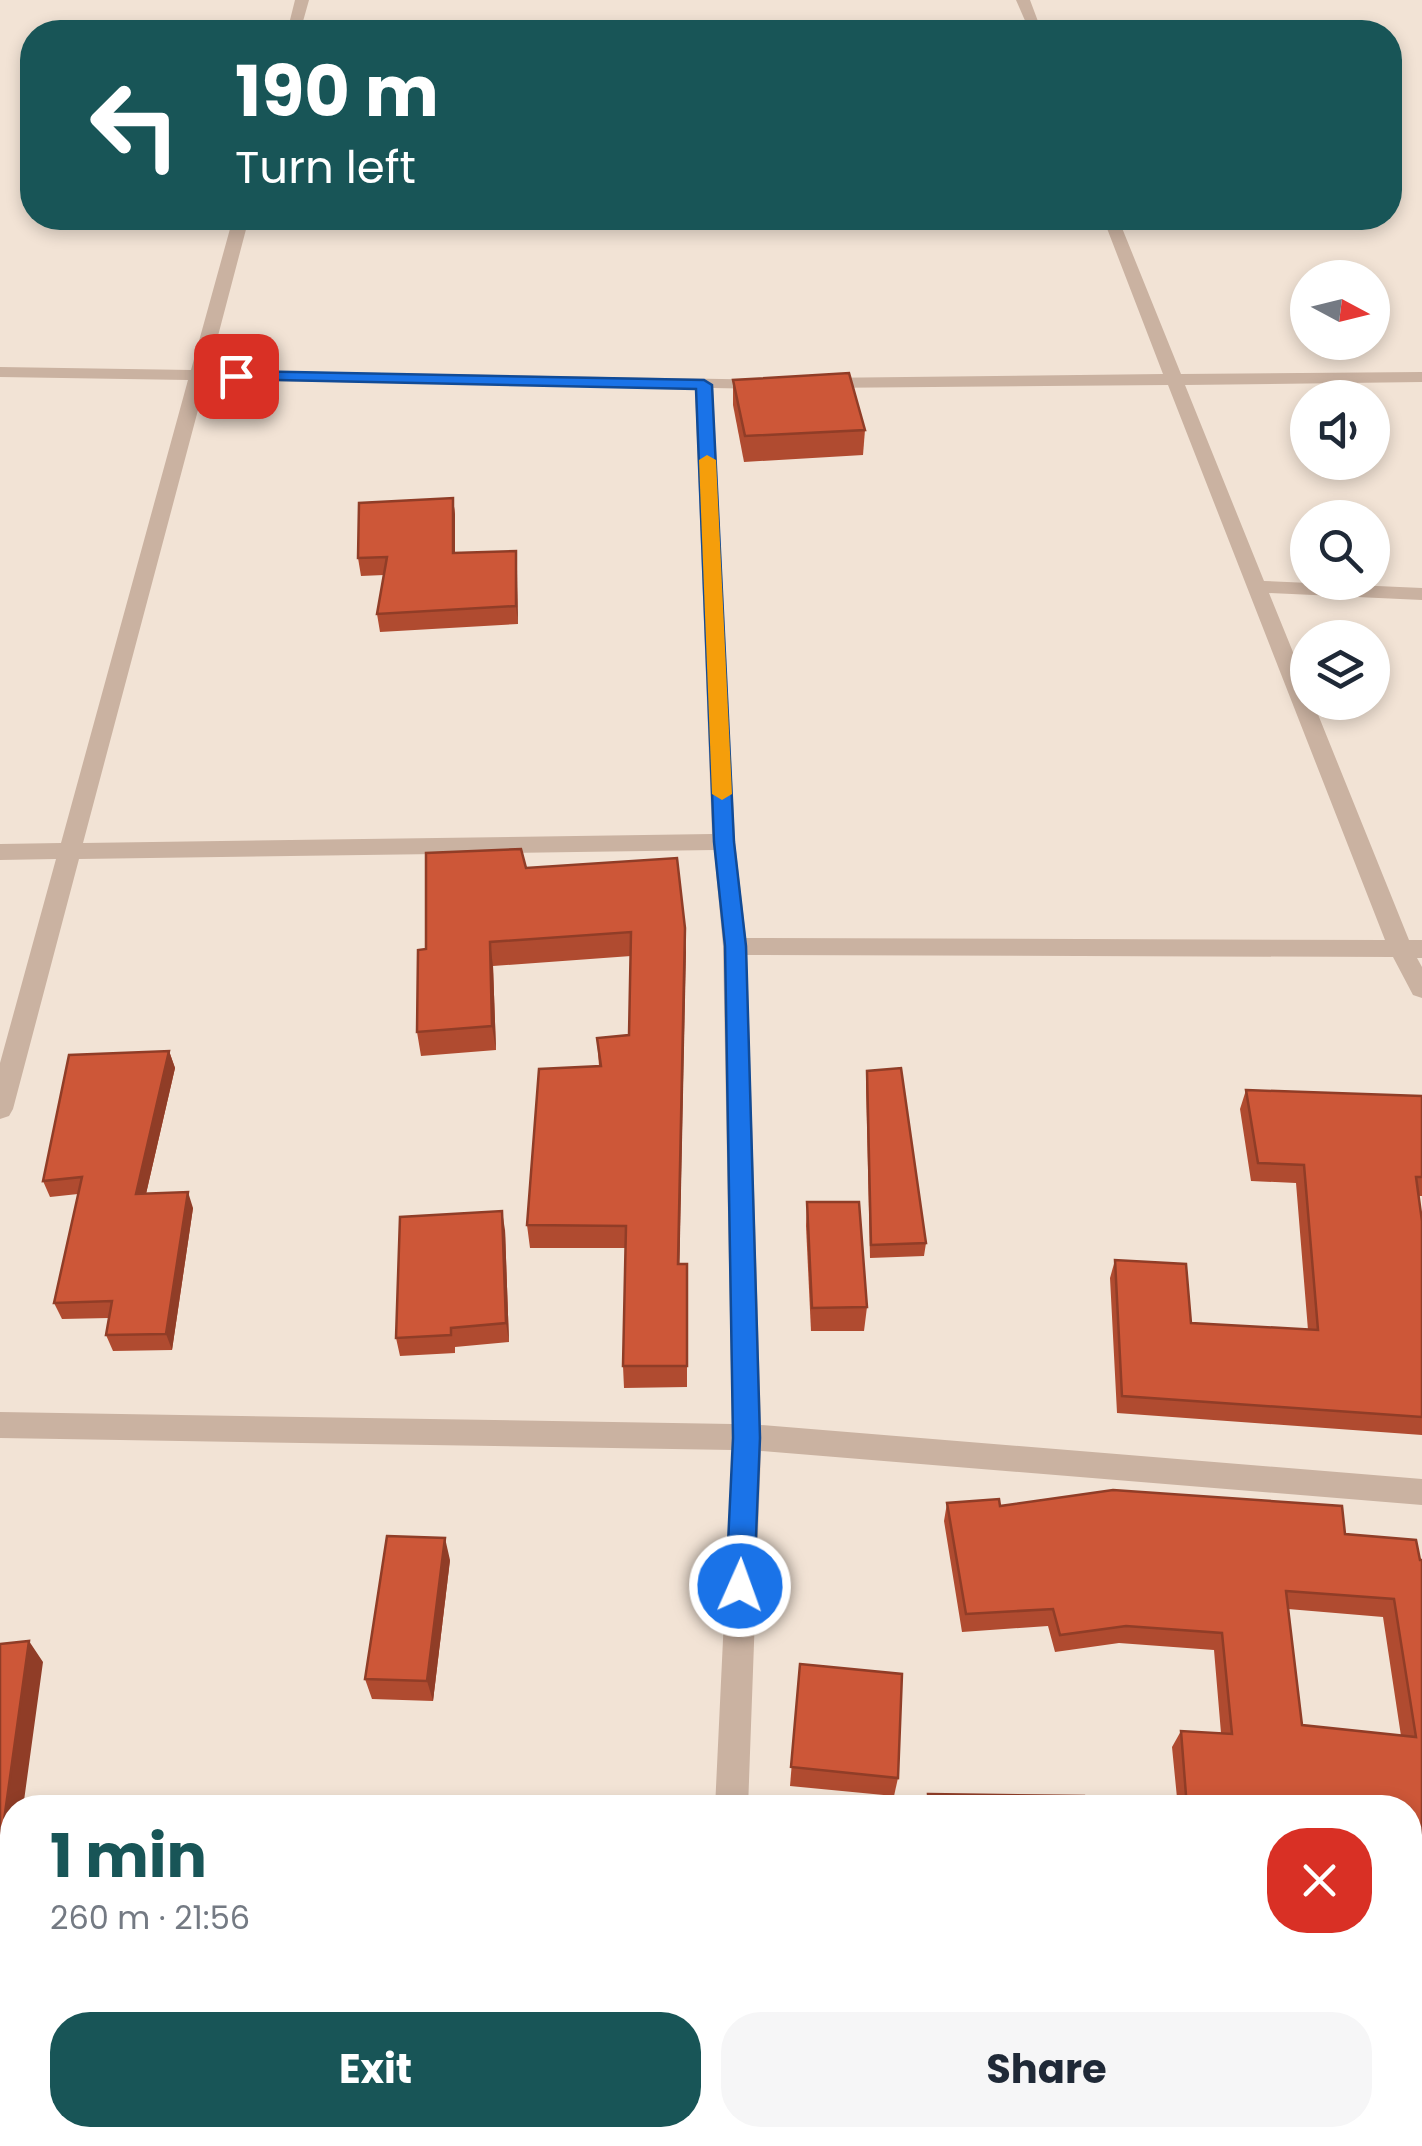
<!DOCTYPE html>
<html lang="en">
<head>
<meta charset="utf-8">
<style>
	:root { --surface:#fff; --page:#f6f6f7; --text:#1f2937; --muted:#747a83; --accent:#185557 }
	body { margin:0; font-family:Poppins,sans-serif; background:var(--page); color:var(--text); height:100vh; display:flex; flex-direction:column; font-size:38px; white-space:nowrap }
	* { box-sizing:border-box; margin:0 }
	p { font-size:32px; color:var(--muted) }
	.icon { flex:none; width:55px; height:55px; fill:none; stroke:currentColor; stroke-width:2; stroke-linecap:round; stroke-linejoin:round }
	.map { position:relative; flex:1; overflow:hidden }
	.panel { position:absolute; left:0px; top:1795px; width:1422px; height:352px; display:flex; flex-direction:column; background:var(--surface); border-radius:40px 40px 0 0; box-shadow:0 5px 15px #0003 }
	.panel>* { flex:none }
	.guide { position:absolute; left:20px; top:20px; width:1382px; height:210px; border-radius:40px; box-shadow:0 5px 15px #0003; background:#185557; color:#fff; overflow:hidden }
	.needle { width:65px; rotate:97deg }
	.buttons { position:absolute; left:1290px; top:260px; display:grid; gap:20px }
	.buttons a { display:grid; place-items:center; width:100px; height:100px; border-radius:50%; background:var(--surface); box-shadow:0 5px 15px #0003; font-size:50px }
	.pin { position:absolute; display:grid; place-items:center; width:85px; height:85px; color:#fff; margin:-42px; border-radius:20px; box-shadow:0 5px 15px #0006 }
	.me { position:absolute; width:110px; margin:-55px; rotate:2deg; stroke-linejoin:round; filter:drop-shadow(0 0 8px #0008) }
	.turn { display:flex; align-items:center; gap:35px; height:210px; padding:0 50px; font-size:45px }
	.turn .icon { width:130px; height:130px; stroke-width:2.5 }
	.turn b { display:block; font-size:70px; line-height:85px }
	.round { display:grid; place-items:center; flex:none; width:105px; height:105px; border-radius:40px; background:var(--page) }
	.summary { display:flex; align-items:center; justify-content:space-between; height:170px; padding:0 50px }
	h1 { font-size:60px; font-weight:700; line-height:75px; color:var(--accent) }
	.cta { display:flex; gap:20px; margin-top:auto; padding:20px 50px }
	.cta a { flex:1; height:115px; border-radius:40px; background:var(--accent); color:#fff; font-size:40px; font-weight:700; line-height:115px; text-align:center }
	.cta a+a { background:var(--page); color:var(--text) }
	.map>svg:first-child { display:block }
</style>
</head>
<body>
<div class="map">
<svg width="1422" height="2146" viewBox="0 0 1422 2146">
	<rect width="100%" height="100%" fill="#f2e3d5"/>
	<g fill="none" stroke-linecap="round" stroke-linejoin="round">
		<!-- minor -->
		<g fill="#cab2a1" fill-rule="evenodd">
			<polygon points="295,0 309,0 300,32 287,32"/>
			<polygon points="1016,0 1030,0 1042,32 1030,32"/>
			<path d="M233 218H249L209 370 773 380V388L767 389 713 388 735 842 746 938 1385 940 1168 385 817 388 808 383 817 378 1163 374 1103 218H1118L1181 374 1422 372V382L1185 385 1264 581 1422 588V600L1269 593 1308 689V702H1313L1409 940H1422V958H1417L1422 967V998L1413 995 1393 957 747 955 761 1425 1422 1479V1505L761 1451 748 1808H715L732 1450 0 1438V1412L732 1424 723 946 714 850 79 859 13 1109 9 1116 0 1119V1063L56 859 0 860V844L61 843 188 380 0 377V367L191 370ZM206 380 695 388 712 834 83 843Z"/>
			<rect x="699" y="2135" width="36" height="11"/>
		</g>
	</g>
	<!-- wall -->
	<g fill="#b04b30" fill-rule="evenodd">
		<polygon points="733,380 865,430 863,455 744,462 733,405"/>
		<polygon points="453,498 455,515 455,553 516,551 518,624 380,632 377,614 384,575 361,576 358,558"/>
		<polygon points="526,868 685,928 679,1264 687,1264 687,1387 624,1388 623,1366 626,1248 530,1248 527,1225 599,1066 597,1038 629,1035 631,956 493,966 496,1050 421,1056 417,1032 426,949"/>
		<polygon points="169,1051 175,1068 146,1194 193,1208 172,1350 113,1351 106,1335 109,1318 62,1319 54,1303 78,1194 50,1197 43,1181"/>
		<polygon points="867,1071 926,1243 924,1256 870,1258 866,1084"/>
		<polygon points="1246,1090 1422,1096 1422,1196 1419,1196 1422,1221 1422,1435 1117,1413 1110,1278 1115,1260 1191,1323 1308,1330 1296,1183 1251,1181 1240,1109"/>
		<polygon points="807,1202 867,1307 864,1331 811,1331 806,1226"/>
		<polygon points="505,1230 509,1342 455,1347 455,1353 400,1356 396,1338"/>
		<path d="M947 1503 1000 1506 1345 1534 1422 1560V1893L1413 1892 1410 1874V1808H1178L1172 1747 1181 1731 1221 1733 1214 1650 1119 1643 1055 1652 1048 1626 962 1632 944 1521ZM1288 1609 1383 1617 1401 1736 1302 1725Z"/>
		<polygon points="450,1560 433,1701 372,1699 365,1679"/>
		<polygon points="800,1664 898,1778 894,1796 790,1786"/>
	</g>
	<!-- shaded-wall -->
	<g fill="#903d27">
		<polygon points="453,498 455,515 455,571 453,553"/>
		<polygon points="516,551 517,569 518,624 516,606"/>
		<polygon points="685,928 686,952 679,1287 678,1264"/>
		<polygon points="490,942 493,966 496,1050 492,1026"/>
		<polygon points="169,1051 175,1068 142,1211 136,1194"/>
		<polygon points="188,1192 193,1208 172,1350 166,1334"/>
		<polygon points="502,1211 505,1230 509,1342 506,1323"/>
		<polygon points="445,1538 450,1560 433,1701 427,1681"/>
		<polygon points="29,1641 43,1662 23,1808 12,1808 12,1986 6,2037 0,2031 0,1849"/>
	</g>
	<!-- building -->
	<g fill="#cd5738" stroke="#903d27" stroke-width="2.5" fill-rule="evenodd">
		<polygon points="849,373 865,430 745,436 733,380"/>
		<polygon points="453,498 453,553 516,551 516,606 377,614 387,557 358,558 359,503"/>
		<polygon points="521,849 526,868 677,858 685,928 678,1264 687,1264 687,1366 623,1366 626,1226 527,1225 539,1069 601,1066 597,1038 629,1035 631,932 490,942 492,1026 417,1032 418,950 426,949 426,853"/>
		<polygon points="169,1051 136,1194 188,1192 166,1334 106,1335 112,1301 54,1303 82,1177 43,1181 69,1055"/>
		<polygon points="901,1068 926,1243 871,1245 867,1071"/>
		<polygon points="1246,1090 1422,1096 1422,1177 1416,1177 1422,1221 1422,1417 1122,1396 1115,1260 1186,1264 1191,1323 1318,1330 1304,1165 1258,1163"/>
		<polygon points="807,1202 859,1202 867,1307 812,1308"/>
		<polygon points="502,1211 506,1323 451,1328 451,1335 396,1338 400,1217"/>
		<path d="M1113 1490 1342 1506 1345 1534 1416 1540 1420 1560H1422V1854L1419 1835 1410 1834V1808H1187L1181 1731 1232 1734 1222 1633 1126 1626 1060 1635 1053 1609 966 1614 947 1503 999 1499 1000 1506ZM1286 1591 1394 1599 1416 1737 1302 1725Z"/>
		<polygon points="387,1536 445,1538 427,1681 365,1679"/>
		<polygon points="29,1641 0,1849 0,1644"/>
		<polygon points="800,1664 902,1674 898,1778 791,1767"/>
		<polygon points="928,1794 1084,1796 1085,1808 929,1808"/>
		<polygon points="12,1854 12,1857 0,1949 0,1855"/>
	</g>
	<!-- route -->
	<polygon fill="#1a73e8" stroke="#114b97" stroke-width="2.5" points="236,371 704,380 712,385 734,842 746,946 760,1438 754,1586 750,1595 740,1599 730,1595 726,1586 733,1438 725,946 714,842 696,389 231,379 231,372"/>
	<!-- slow -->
	<polygon fill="#f59e0b" points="707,455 716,460 732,794 722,800 712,794 699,460"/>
</svg>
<div class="buttons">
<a><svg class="needle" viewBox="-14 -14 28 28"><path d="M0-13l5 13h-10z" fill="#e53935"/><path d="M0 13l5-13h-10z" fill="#747a83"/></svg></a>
<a><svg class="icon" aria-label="sound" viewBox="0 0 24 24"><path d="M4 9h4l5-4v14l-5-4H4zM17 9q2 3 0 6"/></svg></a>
<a><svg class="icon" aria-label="search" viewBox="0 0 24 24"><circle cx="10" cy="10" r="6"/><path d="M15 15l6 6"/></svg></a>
<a><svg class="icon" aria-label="layers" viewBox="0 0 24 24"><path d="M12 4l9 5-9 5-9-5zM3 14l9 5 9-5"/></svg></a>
</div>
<div class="pin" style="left:236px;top:376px;background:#d93025"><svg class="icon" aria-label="arrive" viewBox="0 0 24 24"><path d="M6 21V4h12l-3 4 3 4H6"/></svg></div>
<svg class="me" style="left:740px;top:1586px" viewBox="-20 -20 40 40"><circle r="17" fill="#1a73e8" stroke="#fff" stroke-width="3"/><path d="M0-11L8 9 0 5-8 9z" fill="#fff"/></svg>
<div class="guide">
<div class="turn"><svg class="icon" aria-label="left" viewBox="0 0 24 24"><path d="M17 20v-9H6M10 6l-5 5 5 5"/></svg><div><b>190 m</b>Turn left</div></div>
</div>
<section class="panel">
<div class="summary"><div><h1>1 min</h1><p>260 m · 21:56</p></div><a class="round" style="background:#d93025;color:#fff"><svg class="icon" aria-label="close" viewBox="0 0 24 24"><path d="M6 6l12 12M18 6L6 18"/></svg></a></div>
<div class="cta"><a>Exit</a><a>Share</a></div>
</section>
</div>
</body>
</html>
